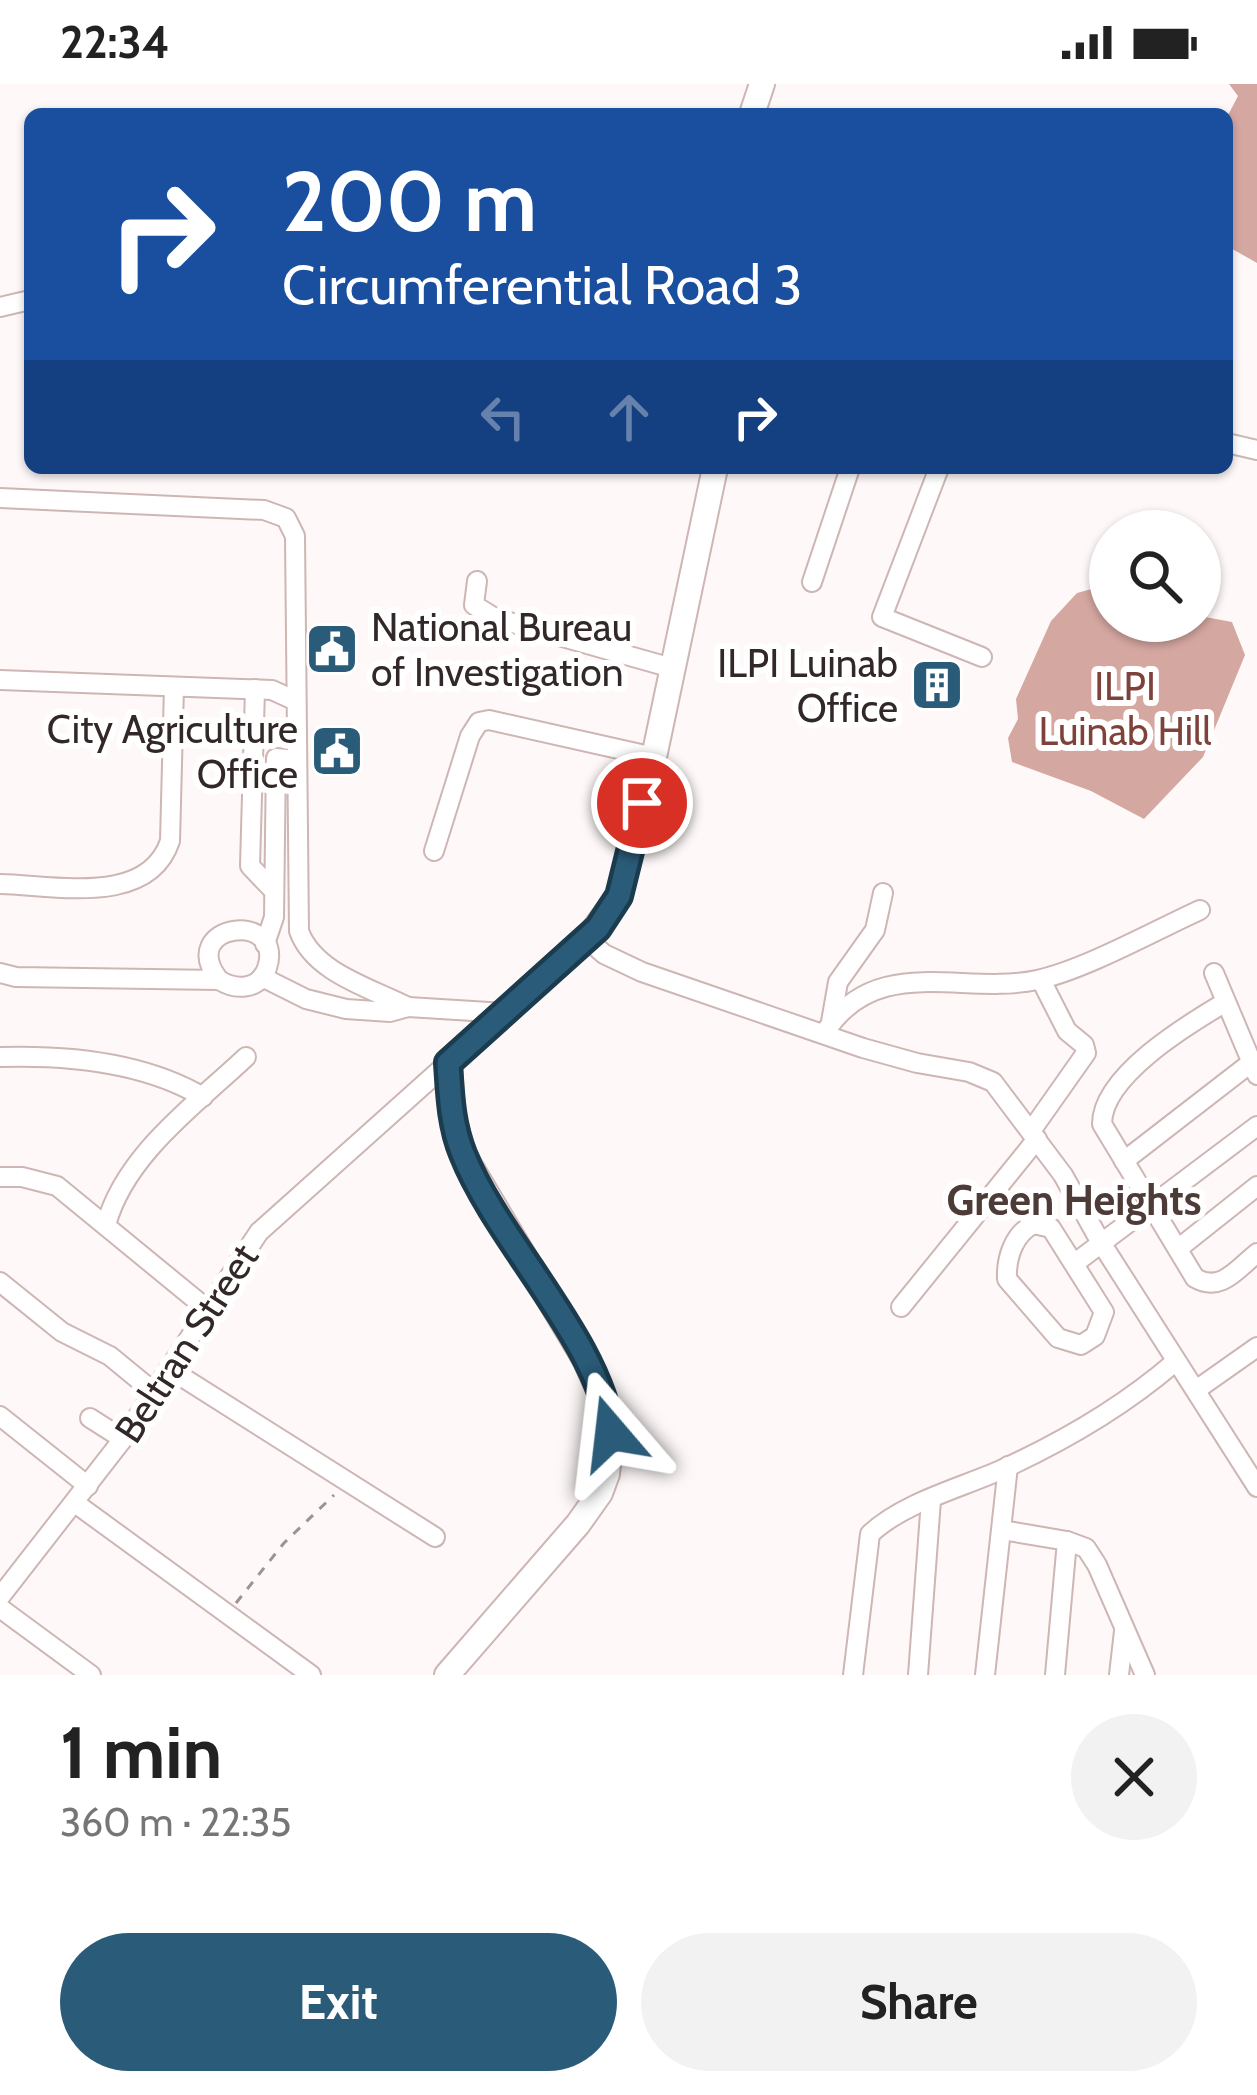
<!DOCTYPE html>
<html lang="en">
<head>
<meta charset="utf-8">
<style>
	:root { --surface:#fff; --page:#f2f2f2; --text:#222; --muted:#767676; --accent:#2a5c79 }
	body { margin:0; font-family:Cabin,sans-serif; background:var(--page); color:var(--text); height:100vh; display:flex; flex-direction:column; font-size:45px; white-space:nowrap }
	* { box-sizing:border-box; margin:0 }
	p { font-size:39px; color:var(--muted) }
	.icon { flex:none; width:66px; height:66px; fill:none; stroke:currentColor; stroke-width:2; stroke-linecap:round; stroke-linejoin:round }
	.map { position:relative; height:1591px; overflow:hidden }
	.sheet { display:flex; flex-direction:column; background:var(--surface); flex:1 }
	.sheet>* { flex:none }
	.hud { position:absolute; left:24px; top:24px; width:1209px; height:366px; border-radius:18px; box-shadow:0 3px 9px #0004; background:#1a4fa0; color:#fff; overflow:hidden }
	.controls { position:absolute; left:1089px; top:426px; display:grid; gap:24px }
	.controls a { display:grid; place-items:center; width:132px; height:132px; border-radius:50%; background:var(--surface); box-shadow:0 3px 9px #0004; font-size:60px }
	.pin { position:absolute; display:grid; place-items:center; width:102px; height:102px; color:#fff; margin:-51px; border:6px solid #fff; border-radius:50%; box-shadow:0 3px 12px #0007 }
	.me { position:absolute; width:132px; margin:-66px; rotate:343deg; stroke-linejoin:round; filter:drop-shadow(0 0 9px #0008) }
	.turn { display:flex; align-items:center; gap:42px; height:252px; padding:0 60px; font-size:54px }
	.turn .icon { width:156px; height:156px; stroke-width:2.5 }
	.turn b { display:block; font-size:84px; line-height:102px }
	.lanes { display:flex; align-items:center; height:114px; padding:0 60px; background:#0003; justify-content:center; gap:60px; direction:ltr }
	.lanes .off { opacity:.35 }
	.round { display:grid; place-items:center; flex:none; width:126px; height:126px; border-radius:63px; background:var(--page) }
	.summary { display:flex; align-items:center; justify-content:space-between; height:204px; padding:0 60px }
	h1 { font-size:72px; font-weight:700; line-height:90px }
	.action { display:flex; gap:24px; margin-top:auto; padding:24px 60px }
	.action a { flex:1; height:138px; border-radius:72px; background:var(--accent); color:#fff; font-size:48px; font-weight:700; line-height:138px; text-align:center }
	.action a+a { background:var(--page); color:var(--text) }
	.status { display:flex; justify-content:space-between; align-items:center; height:84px; padding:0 60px; background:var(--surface); direction:ltr }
	.status svg { height:33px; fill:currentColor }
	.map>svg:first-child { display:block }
</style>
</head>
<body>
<div class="status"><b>22:34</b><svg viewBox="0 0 49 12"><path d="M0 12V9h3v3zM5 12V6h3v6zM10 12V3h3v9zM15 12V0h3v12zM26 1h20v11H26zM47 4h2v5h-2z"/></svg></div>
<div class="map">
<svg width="1257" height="1591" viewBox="0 0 1257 1591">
	<rect width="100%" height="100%" fill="#fef9f8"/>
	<!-- forest -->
	<g fill="#d5a7a1">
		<polygon points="1229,0 1257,0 1257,179 1227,162 1227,33 1238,12"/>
		<polygon points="1095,504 1110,506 1110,537 1200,537 1200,532 1232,538 1245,571 1203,673 1144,735 1091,707 1012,678 1008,654 1018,635 1016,615 1051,537 1077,509"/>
	</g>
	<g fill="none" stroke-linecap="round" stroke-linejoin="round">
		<!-- minor casing -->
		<g stroke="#cdb6b3" stroke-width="22">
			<g id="minor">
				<polyline points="0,223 30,216"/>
				<polyline points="1227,359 1257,366"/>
				<polyline points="939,384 882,533 982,573"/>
				<path d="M0 414 264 426 286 434 295 452 299 847C314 889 371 904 408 923"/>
				<polyline points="477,497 474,521 495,534 672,584"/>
				<polyline points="812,498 850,384"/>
				<polyline points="0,596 272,606 296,617"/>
				<polyline points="255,605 250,782 274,807"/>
				<polyline points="434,767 470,652 479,638 489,636 654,673"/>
				<path d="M0 800C55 801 148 823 170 757L174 603"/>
				<polyline points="587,855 604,870 642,888 863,964 917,979 969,988 993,998 1063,1091 1100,1157 1257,1403"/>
				<polyline points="265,860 274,833 276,674 297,676"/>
				<path d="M0 889 16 893 219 896C235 906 259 907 267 884 286 826 175 839 219 896"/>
				<polyline points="1214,889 1257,991"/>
				<polyline points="262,893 306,915 346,925 390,928 408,923 505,929"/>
				<path d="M1224 919C1187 941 1102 992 1102 1040L1195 1194C1221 1209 1237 1185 1257 1169"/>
				<polyline points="831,938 838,898 875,846 883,809"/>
				<path d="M824 950C875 868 962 912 1037 896 1084 886 1154 847 1200 826"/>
				<path d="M0 973C68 971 144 978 203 1013"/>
				<polyline points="1031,1047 1086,969 1084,961 1067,947 1041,896"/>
				<polyline points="1124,1077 1252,978"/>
				<polyline points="0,1093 22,1093 57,1102 207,1225"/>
				<path d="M1034 1140 1051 1144 1104 1228 1095 1252 1081 1261 1058 1254 1007 1195C1006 1174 1014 1149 1034 1140Z"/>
				<path d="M106 1141C125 1071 195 1021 246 973"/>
				<polyline points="1179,1164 1257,1102"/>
				<polyline points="1075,1179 1257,1042"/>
				<polyline points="0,1198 62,1248 110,1272 155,1309"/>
				<polyline points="901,1223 1037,1055"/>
				<polyline points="171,1286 435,1453"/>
				<polyline points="1196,1306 1257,1263"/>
				<polyline points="0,1332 88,1402"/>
				<polyline points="90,1334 123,1355"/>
				<polyline points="75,1419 311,1591"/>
				<polyline points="1002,1446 1067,1457 1055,1591"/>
				<polyline points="1067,1457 1086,1464 1097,1481 1145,1591"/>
				<polyline points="0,1513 123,1355 259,1148 449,978"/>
				<polyline points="0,1524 91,1591"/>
				<path d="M853 1591 870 1450C904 1418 961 1404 1003 1385 1064 1357 1124 1322 1175 1278"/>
				<polyline points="918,1591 931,1416"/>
				<polyline points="985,1591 1008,1382"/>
				<polyline points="1119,1591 1124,1547"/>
			</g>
		</g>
		<!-- major casing -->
		<g stroke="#cdb6b3" stroke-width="28">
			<g id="major">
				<polyline points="752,30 762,0"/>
				<polyline points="447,1591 578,1440 600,1409 607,1390 611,1349 609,1328 585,1275 464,1072 452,1030 449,978 587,855 619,812 654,673 715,384"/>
			</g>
		</g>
		<!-- path -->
		<polyline stroke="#9b9493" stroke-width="3" stroke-dasharray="9 9" stroke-linecap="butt" points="236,1519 284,1459 334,1411"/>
		<!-- minor -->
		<use href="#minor" stroke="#fff" stroke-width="18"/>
		<!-- major -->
		<use href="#major" stroke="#fff" stroke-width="24"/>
	</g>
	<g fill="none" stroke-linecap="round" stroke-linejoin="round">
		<!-- route casing -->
		<g stroke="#1b3c4f" stroke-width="30">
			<path id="route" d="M611 1349C601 1258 498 1158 463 1070 451 1041 450 1010 448 979L598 844 619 812 642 719"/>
		</g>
		<!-- route -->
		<use href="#route" stroke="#2a5c79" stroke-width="21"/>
	</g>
	<!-- icons -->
	<defs>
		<g id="civic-square" transform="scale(2.7)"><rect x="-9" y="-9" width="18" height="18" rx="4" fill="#2a5c79" stroke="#fff"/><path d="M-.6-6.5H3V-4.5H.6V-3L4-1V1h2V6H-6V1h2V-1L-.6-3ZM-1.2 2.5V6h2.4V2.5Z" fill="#fff"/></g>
		<g id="building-square" transform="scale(2.7)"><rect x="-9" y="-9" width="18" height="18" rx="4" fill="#2a5c79" stroke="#fff"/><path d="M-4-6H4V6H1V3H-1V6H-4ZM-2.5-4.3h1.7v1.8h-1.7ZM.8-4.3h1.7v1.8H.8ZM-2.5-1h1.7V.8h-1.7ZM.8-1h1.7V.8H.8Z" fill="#fff"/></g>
	</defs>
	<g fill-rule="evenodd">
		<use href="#civic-square" x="332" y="565"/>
		<use href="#building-square" x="937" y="601"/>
		<use href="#civic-square" x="337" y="667"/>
	</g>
	<g text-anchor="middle" stroke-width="12" stroke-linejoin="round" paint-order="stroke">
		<!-- poi labels -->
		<g font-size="39" fill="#312827" stroke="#fff" text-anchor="end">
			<text x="371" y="557" text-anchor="start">National Bureau<tspan x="371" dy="45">of Investigation</tspan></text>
			<text x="898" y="593">ILPI Luinab<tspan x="898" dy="45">Office</tspan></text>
			<text x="298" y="659">City Agriculture<tspan x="298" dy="45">Office</tspan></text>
		</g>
		<!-- park labels -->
		<g font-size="39" fill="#7e423b" stroke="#fff">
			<text x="1125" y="616">ILPI<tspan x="1125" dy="45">Luinab Hill</tspan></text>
		</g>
		<!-- street labels -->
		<g font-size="39" fill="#312827" stroke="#fff">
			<text transform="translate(186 1259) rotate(-57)" y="14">Beltran Street</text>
		</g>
		<!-- neighbourhood labels -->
		<g font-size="42" font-weight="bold" fill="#4d3b38" stroke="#fff">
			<text x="1074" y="1131">Green Heights</text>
		</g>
	</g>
</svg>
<div class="controls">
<a><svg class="icon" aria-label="search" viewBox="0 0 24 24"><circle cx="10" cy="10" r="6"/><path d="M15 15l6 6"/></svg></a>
</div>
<div class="pin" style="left:642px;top:719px;background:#d93025"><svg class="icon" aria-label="arrive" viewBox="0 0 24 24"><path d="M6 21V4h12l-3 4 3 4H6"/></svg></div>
<svg class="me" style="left:611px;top:1349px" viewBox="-20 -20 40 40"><path d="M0-17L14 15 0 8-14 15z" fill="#2a5c79" stroke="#fff" stroke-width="4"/></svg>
<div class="hud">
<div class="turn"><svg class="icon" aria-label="right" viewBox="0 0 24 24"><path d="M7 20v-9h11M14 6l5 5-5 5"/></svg><div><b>200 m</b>Circumferential Road 3</div></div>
<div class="lanes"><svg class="icon off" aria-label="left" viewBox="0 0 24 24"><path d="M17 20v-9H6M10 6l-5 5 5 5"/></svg><svg class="icon off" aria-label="ahead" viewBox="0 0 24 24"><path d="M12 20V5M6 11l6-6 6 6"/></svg><svg class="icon" aria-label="right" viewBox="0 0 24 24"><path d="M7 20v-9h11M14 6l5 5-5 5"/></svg></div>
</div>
</div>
<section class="sheet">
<div class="summary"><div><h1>1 min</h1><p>360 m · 22:35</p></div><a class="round"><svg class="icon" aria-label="close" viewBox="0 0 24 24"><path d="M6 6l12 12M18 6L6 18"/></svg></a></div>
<div class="action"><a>Exit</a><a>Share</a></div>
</section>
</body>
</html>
